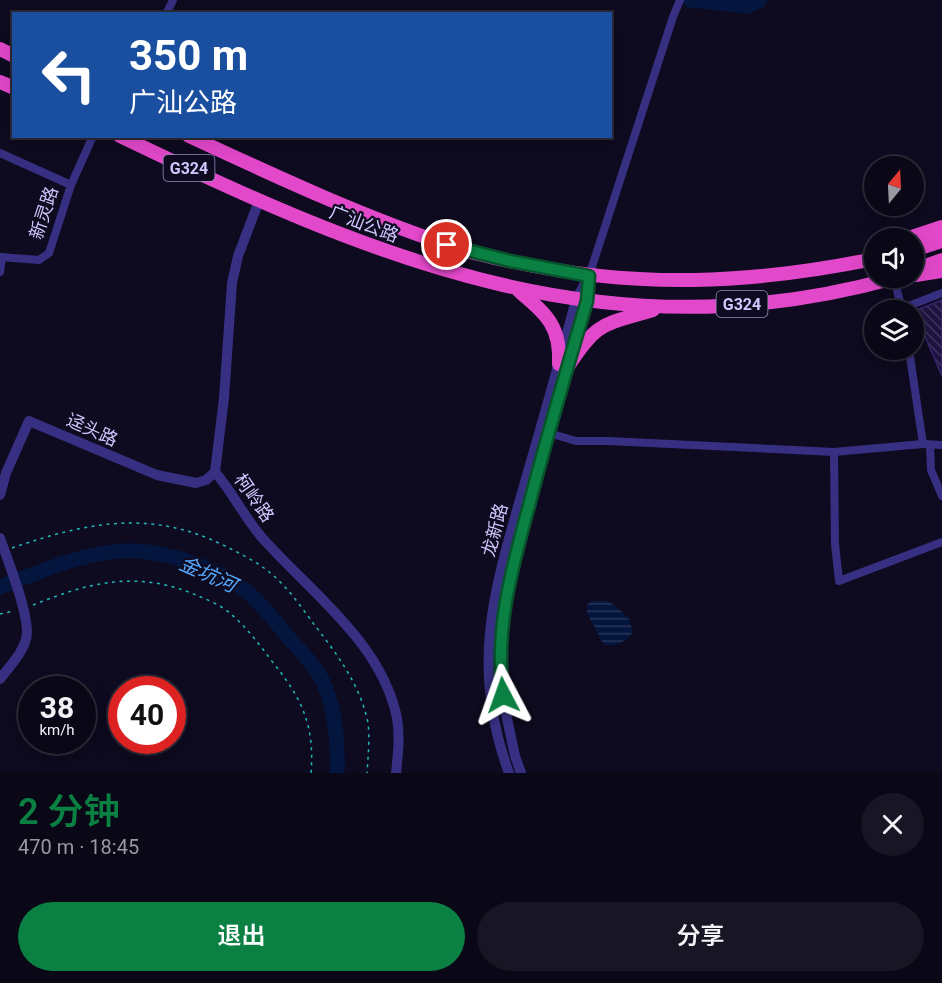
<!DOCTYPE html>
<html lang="zh">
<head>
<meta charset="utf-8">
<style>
	:root { --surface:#0a0817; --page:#181624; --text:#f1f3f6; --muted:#999aa1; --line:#2a2936; --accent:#0b8043 }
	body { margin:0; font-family:Roboto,"Noto Sans SC",sans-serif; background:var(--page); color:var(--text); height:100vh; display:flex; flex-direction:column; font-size:22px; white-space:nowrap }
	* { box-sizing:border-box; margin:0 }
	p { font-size:20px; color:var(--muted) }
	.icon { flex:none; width:33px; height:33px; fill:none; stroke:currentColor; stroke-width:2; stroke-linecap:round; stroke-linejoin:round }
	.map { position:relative; height:773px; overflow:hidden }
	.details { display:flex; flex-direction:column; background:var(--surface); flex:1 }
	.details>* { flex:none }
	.hud { position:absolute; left:12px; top:12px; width:600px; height:126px; border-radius:0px; box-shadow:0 6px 24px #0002,0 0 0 2px var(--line); background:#1a4fa0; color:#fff; overflow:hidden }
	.needle { width:39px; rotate:18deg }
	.controls { position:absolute; left:864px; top:156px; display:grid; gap:12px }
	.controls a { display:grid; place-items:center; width:60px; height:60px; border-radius:50%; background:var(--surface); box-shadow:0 6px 24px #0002,0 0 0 2px var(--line); font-size:30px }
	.speed { position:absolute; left:18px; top:676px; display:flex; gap:12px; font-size:30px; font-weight:700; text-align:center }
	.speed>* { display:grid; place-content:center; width:78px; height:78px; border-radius:50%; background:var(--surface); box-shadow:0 6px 24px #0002,0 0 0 2px var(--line); line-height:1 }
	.speed small { font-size:15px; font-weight:400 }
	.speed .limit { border:9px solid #d22; background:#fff; color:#111 }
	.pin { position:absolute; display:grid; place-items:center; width:51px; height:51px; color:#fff; margin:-26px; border:3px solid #fff; border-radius:50%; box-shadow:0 2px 6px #0007 }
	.me { position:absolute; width:66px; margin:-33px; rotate:356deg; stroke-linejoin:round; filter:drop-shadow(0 0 4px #0008) }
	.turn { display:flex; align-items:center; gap:21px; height:126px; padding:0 18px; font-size:27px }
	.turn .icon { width:78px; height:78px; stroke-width:2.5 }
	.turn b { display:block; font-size:42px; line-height:51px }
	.round { display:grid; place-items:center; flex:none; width:63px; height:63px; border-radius:32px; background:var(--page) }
	.headline { display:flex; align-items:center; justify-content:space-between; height:102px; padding:0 18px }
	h1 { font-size:36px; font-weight:600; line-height:45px; color:var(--accent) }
	.primary-button { display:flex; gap:12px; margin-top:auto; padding:12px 18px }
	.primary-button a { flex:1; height:69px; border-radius:36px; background:var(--accent); color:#fff; font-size:24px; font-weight:600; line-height:69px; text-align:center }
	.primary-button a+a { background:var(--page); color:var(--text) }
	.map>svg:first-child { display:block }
</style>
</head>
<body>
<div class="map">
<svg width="942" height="773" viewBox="0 0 942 773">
	<defs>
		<pattern id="water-rules" width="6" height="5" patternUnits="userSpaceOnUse" patternTransform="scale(1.5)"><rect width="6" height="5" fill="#04163d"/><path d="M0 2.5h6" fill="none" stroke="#28365a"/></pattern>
		<pattern id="building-back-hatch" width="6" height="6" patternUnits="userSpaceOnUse" patternTransform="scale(1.5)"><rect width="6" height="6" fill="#1f1441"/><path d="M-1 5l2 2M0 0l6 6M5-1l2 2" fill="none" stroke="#3e355e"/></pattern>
	</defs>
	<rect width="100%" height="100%" fill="#0e0a1f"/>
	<!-- water -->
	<path fill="url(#water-rules)" d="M591 601H609L628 617 633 632C627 641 615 647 604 645L587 613V605Z"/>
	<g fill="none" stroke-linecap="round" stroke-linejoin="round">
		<!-- river -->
		<g stroke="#04163d" stroke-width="15">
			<polyline points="690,0 748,6 760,0"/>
			<path d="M0 587C40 572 79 554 121 551 160 548 214 567 245 590 261 603 275 621 288 637 301 651 316 667 324 684 336 713 338 742 337 773"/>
		</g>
	</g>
	<!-- building -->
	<polygon fill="url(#building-back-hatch)" stroke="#362470" stroke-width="1.5" points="942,300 942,376 914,311"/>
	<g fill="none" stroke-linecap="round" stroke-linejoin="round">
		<!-- path -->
		<g stroke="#21b9b7" stroke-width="1.5" stroke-dasharray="3 4.5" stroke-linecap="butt">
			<path d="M12 548C85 523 148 509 221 544 237 552 254 560 268 571 287 586 302 608 316 627 338 655 361 687 368 723 370 739 368 757 367 773"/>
			<path d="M33 605C90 582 137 570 196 595 208 600 223 606 232 615 247 628 259 644 271 660 301 697 315 724 311 773"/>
			<polyline points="0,614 14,611"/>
		</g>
		<!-- minor -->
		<g stroke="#373082" stroke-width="8">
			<polyline points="166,14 173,0"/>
			<polyline points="0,153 71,185"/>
			<polyline points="0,257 39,260 49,253 71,185 93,136"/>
			<polyline points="0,272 2,257"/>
			<polyline points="589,276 673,17 680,0"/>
			<polyline points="894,278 902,310"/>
			<polyline points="901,309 942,293"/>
			<polyline points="909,350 923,444 942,445"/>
			<polyline points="549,433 576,441 609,441 834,452 923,444"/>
			<polyline points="930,445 931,470 942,496"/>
			<polyline points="834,452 835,544 839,581 942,542"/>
		</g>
		<!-- tertiary -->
		<g stroke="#373082" stroke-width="10">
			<path d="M259 201 238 256 232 283 224 398 215 472C234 494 246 521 266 542 314 595 382 644 397 718 400 736 398 755 396 773"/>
			<polyline points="0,495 6,473 29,421 157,475 196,483 206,480 215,472"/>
			<path d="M0 538C7 559 32 620 26 639 22 654 9 667 0 679"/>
			<path d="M509 773C468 661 496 585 527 475 544 417 560 359 576 300L589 276"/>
			<polyline points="521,773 515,756 505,709 502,682 502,624 513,563 587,295"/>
		</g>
		<!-- trunk -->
		<g stroke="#e248ca" stroke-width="14">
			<polyline points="0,49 14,56"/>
			<polyline points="0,82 14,88"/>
			<path d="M120 136C375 259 608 358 894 278"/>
			<path d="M189 136C277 177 365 218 457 248 476 254 495 258 514 262 638 289 751 284 874 259"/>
			<polyline points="909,238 942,227"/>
			<polyline points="914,250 942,241"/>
			<polyline points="914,270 942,260"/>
			<polyline points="916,275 942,271"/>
			<path d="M519 291C546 314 561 326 559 364"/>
			<path d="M567 368C597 321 603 325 653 310"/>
		</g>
	</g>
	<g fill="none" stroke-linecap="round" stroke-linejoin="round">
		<!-- route casing -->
		<g stroke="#07532c" stroke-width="15">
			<path id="route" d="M447 245 510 261 589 276 587 301C568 365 549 429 532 494 514 562 494 624 503 695"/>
		</g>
		<!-- route -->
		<use href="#route" stroke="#0b8043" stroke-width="10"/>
	</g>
	<g text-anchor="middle" stroke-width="4.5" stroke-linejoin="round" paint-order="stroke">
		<!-- shield labels -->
		<g fill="#0e0a1f" stroke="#968ebc" stroke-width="1.5">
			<rect x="163.5" y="155" width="51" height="26" rx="4.5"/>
			<rect x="716.5" y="291" width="51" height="26" rx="4.5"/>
		</g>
		<g font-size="16" font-weight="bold" fill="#d0c7ff">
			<text x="189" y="174">G324</text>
			<text x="742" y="310">G324</text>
		</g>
		<!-- street labels -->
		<g font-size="18" fill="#d0c7ff" stroke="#0e0a1f">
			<text transform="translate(44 213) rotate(-72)" y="6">新灵路</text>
			<text transform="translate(364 224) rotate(21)" y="6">广汕公路</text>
			<text transform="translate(92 430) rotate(24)" y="6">迳头路</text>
			<text transform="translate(254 498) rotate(55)" y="6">柯岭路</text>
			<text transform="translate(495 530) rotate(-75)" y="6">龙新路</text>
		</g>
		<!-- water labels -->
		<g font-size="20" font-style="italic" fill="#55a9ff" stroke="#0e0a1f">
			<text transform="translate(208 574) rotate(24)" y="7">金坑河</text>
		</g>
	</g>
</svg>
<div class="controls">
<a><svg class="needle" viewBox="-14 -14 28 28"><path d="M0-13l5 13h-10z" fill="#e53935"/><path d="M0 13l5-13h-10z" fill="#999aa1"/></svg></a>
<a><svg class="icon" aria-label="sound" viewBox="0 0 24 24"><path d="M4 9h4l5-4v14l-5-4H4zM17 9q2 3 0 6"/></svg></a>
<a><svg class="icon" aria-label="layers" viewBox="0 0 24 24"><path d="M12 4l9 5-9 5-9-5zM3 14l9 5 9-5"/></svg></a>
</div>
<div class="speed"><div>38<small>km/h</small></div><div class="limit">40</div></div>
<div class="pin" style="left:447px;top:245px;background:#d93025"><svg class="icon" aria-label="arrive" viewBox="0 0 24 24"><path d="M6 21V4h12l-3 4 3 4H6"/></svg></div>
<svg class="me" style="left:503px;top:695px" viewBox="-20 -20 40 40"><path d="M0-17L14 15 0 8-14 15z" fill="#0b8043" stroke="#fff" stroke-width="4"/></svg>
<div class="hud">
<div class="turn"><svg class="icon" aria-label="left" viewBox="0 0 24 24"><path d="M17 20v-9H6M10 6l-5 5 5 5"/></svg><div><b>350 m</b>广汕公路</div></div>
</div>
</div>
<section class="details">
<div class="headline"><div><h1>2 分钟</h1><p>470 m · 18:45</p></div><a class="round"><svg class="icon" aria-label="close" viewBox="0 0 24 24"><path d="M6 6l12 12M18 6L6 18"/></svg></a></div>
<div class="primary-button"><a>退出</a><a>分享</a></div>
</section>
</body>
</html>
